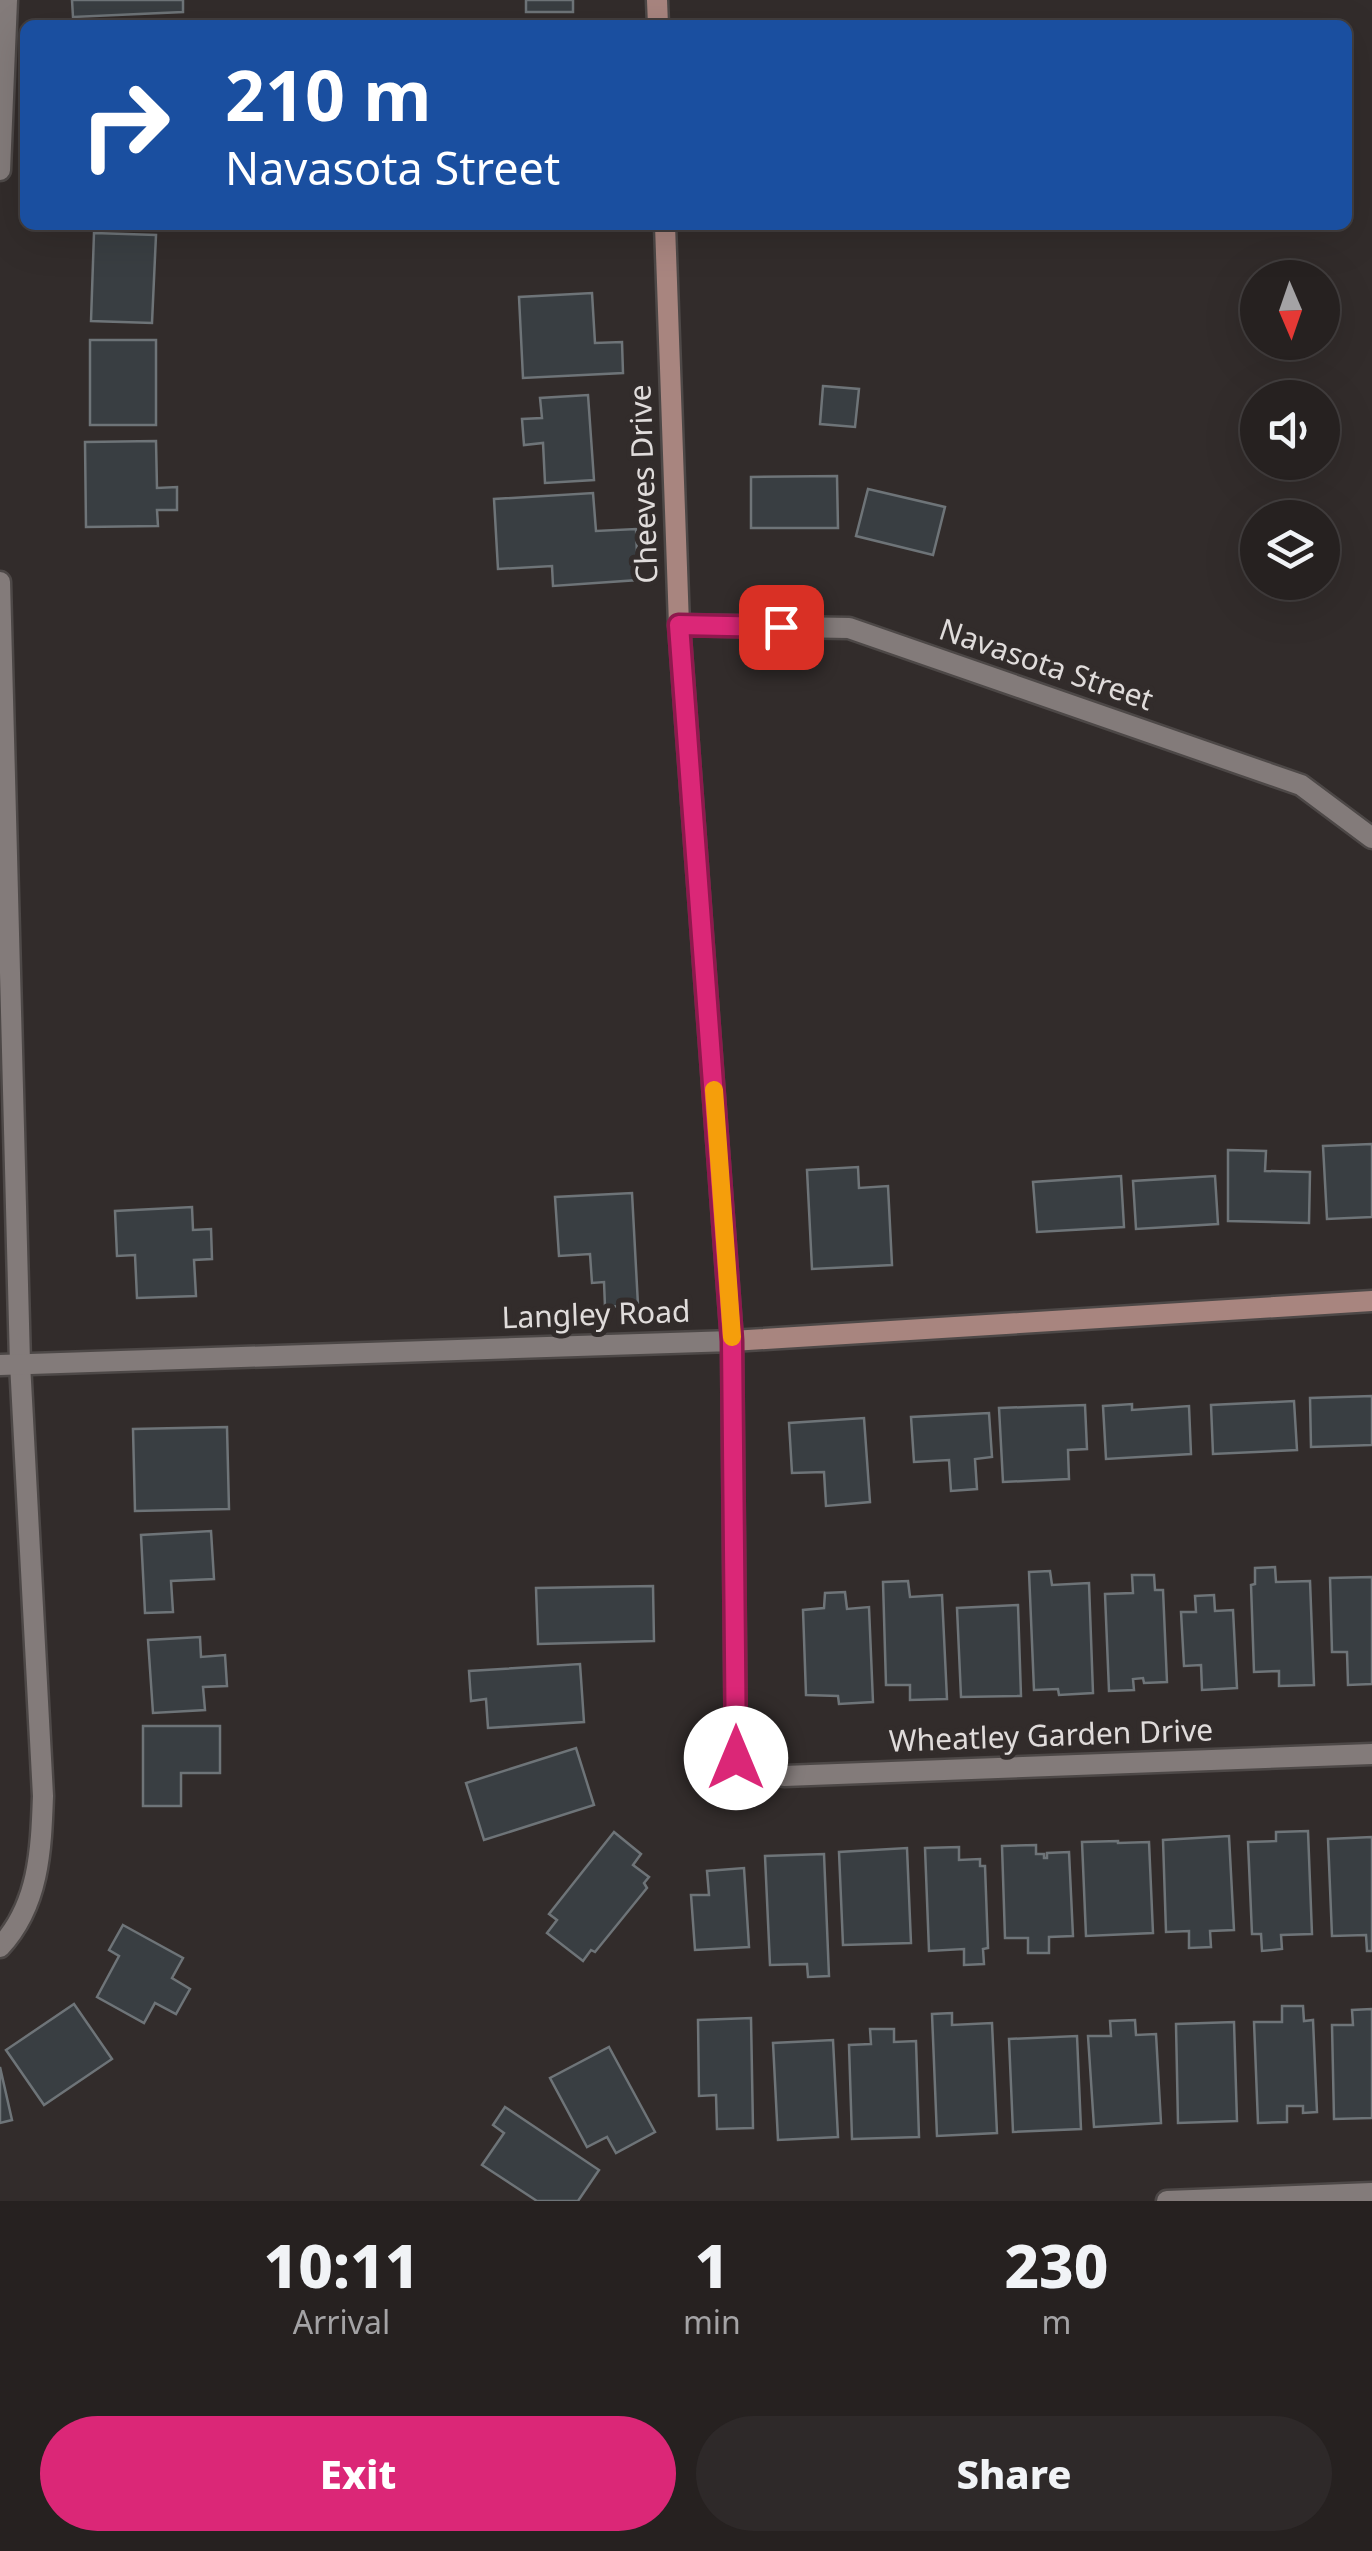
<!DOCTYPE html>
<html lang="en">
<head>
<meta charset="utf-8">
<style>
	:root { --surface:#262120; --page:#2e2929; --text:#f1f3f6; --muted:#a4a3a5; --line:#423e3e; --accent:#db2777 }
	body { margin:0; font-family:"Noto Sans",sans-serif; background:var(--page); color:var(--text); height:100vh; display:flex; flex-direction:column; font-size:38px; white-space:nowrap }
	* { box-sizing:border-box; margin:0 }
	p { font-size:32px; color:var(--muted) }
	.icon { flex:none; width:55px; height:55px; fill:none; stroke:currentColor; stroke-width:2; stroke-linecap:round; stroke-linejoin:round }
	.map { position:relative; height:2201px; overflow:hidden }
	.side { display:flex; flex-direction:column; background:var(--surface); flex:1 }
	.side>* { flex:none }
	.guide { position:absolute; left:20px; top:20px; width:1332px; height:210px; border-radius:15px; box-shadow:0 10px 40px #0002,0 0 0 2px var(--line); background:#1a4fa0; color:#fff; overflow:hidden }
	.needle { width:65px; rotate:178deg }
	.fabs { position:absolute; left:1240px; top:260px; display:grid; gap:20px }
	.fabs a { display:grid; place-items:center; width:100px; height:100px; border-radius:50%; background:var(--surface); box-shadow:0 10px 40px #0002,0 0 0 2px var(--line); font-size:50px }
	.pin { position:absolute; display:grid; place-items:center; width:85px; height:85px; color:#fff; margin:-42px; border-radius:20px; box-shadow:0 5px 15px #0006 }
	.me { position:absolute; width:110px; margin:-55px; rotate:0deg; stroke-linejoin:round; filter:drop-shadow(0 0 8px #0008) }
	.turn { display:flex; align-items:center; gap:35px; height:210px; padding:0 40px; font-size:45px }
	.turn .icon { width:130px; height:130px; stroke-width:2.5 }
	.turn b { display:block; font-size:70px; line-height:85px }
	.eta { display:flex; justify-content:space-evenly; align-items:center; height:170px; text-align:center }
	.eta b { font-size:60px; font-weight:800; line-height:70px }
	.cta { display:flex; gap:20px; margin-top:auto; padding:20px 40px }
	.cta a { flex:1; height:115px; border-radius:60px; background:var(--accent); color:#fff; font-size:40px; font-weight:800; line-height:115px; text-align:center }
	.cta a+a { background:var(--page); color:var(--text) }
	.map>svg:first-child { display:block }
</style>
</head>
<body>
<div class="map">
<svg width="1372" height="2201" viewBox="0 0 1372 2201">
	<rect width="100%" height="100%" fill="#322c2b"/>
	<!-- building -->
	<g fill="#393e42" stroke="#6e7478" stroke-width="2.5">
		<polygon points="72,0 183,0 183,12 73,17"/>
		<rect x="526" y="0" width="47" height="12"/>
		<polygon points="94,233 156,235 152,323 91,321"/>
		<polygon points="592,293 595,343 622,342 623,373 523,378 519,297"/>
		<rect x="90" y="340" width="66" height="85"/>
		<polygon points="823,386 859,389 855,427 820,424"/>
		<polygon points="588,395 594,480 545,483 543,443 524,445 522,419 542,418 540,398"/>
		<polygon points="156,441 157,488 177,487 177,510 157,510 158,526 86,527 85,442"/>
		<polygon points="837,476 838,528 751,528 751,477"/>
		<polygon points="868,489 945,507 933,555 856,536"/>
		<polygon points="593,493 596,531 636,529 638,580 553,586 552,566 498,569 494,499"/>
		<polygon points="1372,1144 1372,1217 1327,1219 1323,1146"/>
		<polygon points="1228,1150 1266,1151 1265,1171 1310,1172 1309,1223 1228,1221"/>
		<polygon points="858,1167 859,1188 888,1186 892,1265 812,1269 807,1170"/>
		<polygon points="1121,1176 1124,1227 1037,1232 1033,1182"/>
		<polygon points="1215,1176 1218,1224 1136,1229 1133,1181"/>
		<polygon points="632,1193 638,1305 605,1307 604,1282 592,1283 590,1254 559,1256 555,1197"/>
		<polygon points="192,1207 193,1230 211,1229 212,1259 194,1260 196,1296 137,1298 135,1255 117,1256 115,1211"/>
		<polygon points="1372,1396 1372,1445 1311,1447 1310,1398"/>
		<polygon points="1294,1401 1297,1450 1213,1454 1211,1405"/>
		<polygon points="1132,1404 1132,1410 1189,1406 1191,1454 1106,1459 1103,1406"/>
		<polygon points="1085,1405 1087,1449 1068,1450 1069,1479 1003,1482 999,1408"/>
		<polygon points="989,1413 992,1457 975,1459 977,1489 951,1491 949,1460 914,1462 911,1417"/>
		<polygon points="864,1418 870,1502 826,1506 824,1472 792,1473 789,1423"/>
		<polygon points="227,1427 229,1509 135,1511 133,1429"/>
		<polygon points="211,1531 214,1579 171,1581 173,1612 145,1613 141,1535"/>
		<polygon points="1275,1567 1276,1582 1310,1581 1314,1685 1279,1686 1279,1671 1254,1672 1251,1585 1255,1584 1255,1568"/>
		<polygon points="1050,1571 1052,1585 1089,1583 1093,1693 1059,1695 1058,1689 1034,1690 1029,1572"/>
		<polygon points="1132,1575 1154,1575 1155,1590 1163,1590 1167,1682 1144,1683 1143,1678 1133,1679 1134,1690 1109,1691 1105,1594 1133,1593"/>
		<polygon points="1372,1577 1372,1684 1348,1685 1347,1652 1332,1652 1330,1578"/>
		<polygon points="908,1581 910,1597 942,1595 947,1699 910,1700 910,1685 886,1685 883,1582"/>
		<polygon points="653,1586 654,1641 538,1644 536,1588"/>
		<polygon points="845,1592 847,1609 869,1607 873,1702 839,1704 838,1696 806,1695 803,1610 824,1608 825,1593"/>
		<polygon points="1214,1595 1215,1611 1233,1610 1237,1688 1202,1690 1201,1665 1184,1666 1181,1612 1196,1612 1195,1596"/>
		<polygon points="1018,1605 1021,1696 961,1697 957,1608"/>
		<polygon points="200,1637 201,1657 225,1655 227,1686 203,1687 205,1710 153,1713 148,1640"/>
		<polygon points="580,1664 584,1722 488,1728 486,1699 471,1701 469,1671"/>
		<polygon points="143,1726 220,1726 220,1773 181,1773 181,1806 143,1806"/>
		<polygon points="576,1748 594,1805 484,1840 466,1783"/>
		<polygon points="1308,1831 1312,1934 1281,1935 1282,1949 1262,1951 1261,1934 1252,1934 1248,1842 1276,1841 1276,1832"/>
		<polygon points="614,1832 641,1854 633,1865 649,1877 644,1883 647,1888 595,1952 591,1950 583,1961 547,1933 557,1920 549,1914"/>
		<polygon points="1229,1836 1234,1930 1210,1931 1211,1947 1189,1948 1189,1931 1166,1932 1163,1840"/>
		<polygon points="1372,1837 1372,1951 1367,1951 1366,1935 1332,1936 1328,1839"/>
		<polygon points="1118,1841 1118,1843 1149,1842 1153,1933 1086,1936 1082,1842"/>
		<polygon points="1036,1845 1036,1854 1044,1854 1044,1858 1047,1858 1047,1853 1069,1852 1073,1936 1049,1937 1049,1953 1028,1953 1028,1938 1005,1938 1002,1846"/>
		<polygon points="959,1847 959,1860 980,1859 980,1866 985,1866 988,1948 983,1949 984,1964 964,1965 964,1949 929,1951 925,1848"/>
		<polygon points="907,1848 911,1943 843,1945 839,1852"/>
		<polygon points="824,1854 829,1976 808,1977 807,1964 770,1965 765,1856"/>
		<polygon points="744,1868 749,1947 695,1950 691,1895 709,1895 707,1871"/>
		<polygon points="123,1925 183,1958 172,1978 190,1989 176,2014 155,2003 144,2023 97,1997 119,1956 109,1950"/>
		<polygon points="74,2004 112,2059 44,2105 6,2050"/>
		<polygon points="1282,2006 1303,2006 1304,2021 1313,2020 1317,2112 1303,2113 1303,2106 1287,2106 1287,2122 1258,2123 1254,2022 1282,2022"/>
		<polygon points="1372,2009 1372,2118 1334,2119 1332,2025 1353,2025 1352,2010"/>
		<polygon points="952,2013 952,2025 992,2023 997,2133 937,2136 932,2014"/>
		<polygon points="751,2018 753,2128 717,2129 716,2095 699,2096 698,2020"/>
		<polygon points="1135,2020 1136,2035 1156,2034 1161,2123 1094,2127 1088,2036 1111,2036 1110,2021"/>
		<polygon points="1234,2022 1237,2121 1178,2123 1176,2024"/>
		<polygon points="870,2029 894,2029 894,2042 916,2041 919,2137 852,2139 849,2045 871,2044"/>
		<polygon points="1077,2036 1081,2129 1013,2132 1009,2039"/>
		<polygon points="833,2040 838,2137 778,2140 773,2043"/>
		<polygon points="609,2047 655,2132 616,2153 607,2137 587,2147 550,2078"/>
		<polygon points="0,2067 12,2120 0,2123"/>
		<polygon points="505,2107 599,2170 578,2201 537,2201 482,2165 504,2133 493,2125"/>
	</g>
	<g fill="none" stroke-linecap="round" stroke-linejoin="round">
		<!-- street casing -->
		<g stroke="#4d4847" stroke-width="25">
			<g id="street">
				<polyline points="0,170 7,0"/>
				<path d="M0 582 20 1363 43 1796C41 1851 39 1905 0 1947"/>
				<polyline points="679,625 849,628 1301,785 1372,838"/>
				<polyline points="0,1365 732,1341 736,1758 784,1776 1372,1754"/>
				<polyline points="1167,2201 1372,2193"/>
			</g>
		</g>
		<!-- secondary casing -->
		<g stroke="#4d4847" stroke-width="25">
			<g id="secondary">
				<polyline points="657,0 658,25"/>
				<polyline points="665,225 679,625 732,1341 1372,1301"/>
			</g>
		</g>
		<!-- street -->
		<use href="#street" stroke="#837b7a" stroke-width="20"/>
		<!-- secondary -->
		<use href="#secondary" stroke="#a8857f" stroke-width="20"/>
	</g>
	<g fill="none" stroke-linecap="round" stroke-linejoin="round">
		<!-- route casing -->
		<g stroke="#8e194d" stroke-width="25">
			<polyline id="route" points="736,1758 732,1341 679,625 781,627"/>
		</g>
		<!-- route -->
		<use href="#route" stroke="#db2777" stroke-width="18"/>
		<!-- slow -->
		<polyline stroke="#f59e0b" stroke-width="18" points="714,1090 732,1337"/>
	</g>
	<g text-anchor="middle" stroke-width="10" stroke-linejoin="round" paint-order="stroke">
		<!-- street labels -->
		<g font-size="30" fill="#e0dcdb" stroke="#322c2b">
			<text transform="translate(644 484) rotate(-92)" y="10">Cheeves Drive</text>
			<text transform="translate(1046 665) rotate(19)" y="10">Navasota Street</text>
			<text transform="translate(596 1315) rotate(-2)" y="10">Langley Road</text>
			<text transform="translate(1051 1736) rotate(-2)" y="10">Wheatley Garden Drive</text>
		</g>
	</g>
</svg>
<div class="fabs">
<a><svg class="needle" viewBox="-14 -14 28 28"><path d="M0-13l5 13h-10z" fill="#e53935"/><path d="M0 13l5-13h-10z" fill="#a4a3a5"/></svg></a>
<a><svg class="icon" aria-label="sound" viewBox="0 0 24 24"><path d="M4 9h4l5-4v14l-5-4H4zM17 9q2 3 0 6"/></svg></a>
<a><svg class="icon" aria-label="layers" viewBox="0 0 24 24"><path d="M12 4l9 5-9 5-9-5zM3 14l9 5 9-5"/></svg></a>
</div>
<div class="pin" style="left:781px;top:627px;background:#d93025"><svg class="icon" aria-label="arrive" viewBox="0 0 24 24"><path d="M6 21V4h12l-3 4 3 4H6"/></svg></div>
<svg class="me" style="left:736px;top:1758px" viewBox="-20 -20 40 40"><circle r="19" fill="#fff"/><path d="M0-13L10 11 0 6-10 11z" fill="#db2777"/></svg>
<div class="guide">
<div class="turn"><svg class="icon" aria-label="right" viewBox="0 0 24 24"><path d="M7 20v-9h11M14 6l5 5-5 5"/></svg><div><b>210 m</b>Navasota Street</div></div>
</div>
</div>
<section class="side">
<div class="eta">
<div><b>10:11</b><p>Arrival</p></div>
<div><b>1</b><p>min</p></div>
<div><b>230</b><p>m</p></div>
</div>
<div class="cta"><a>Exit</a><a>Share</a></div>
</section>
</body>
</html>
